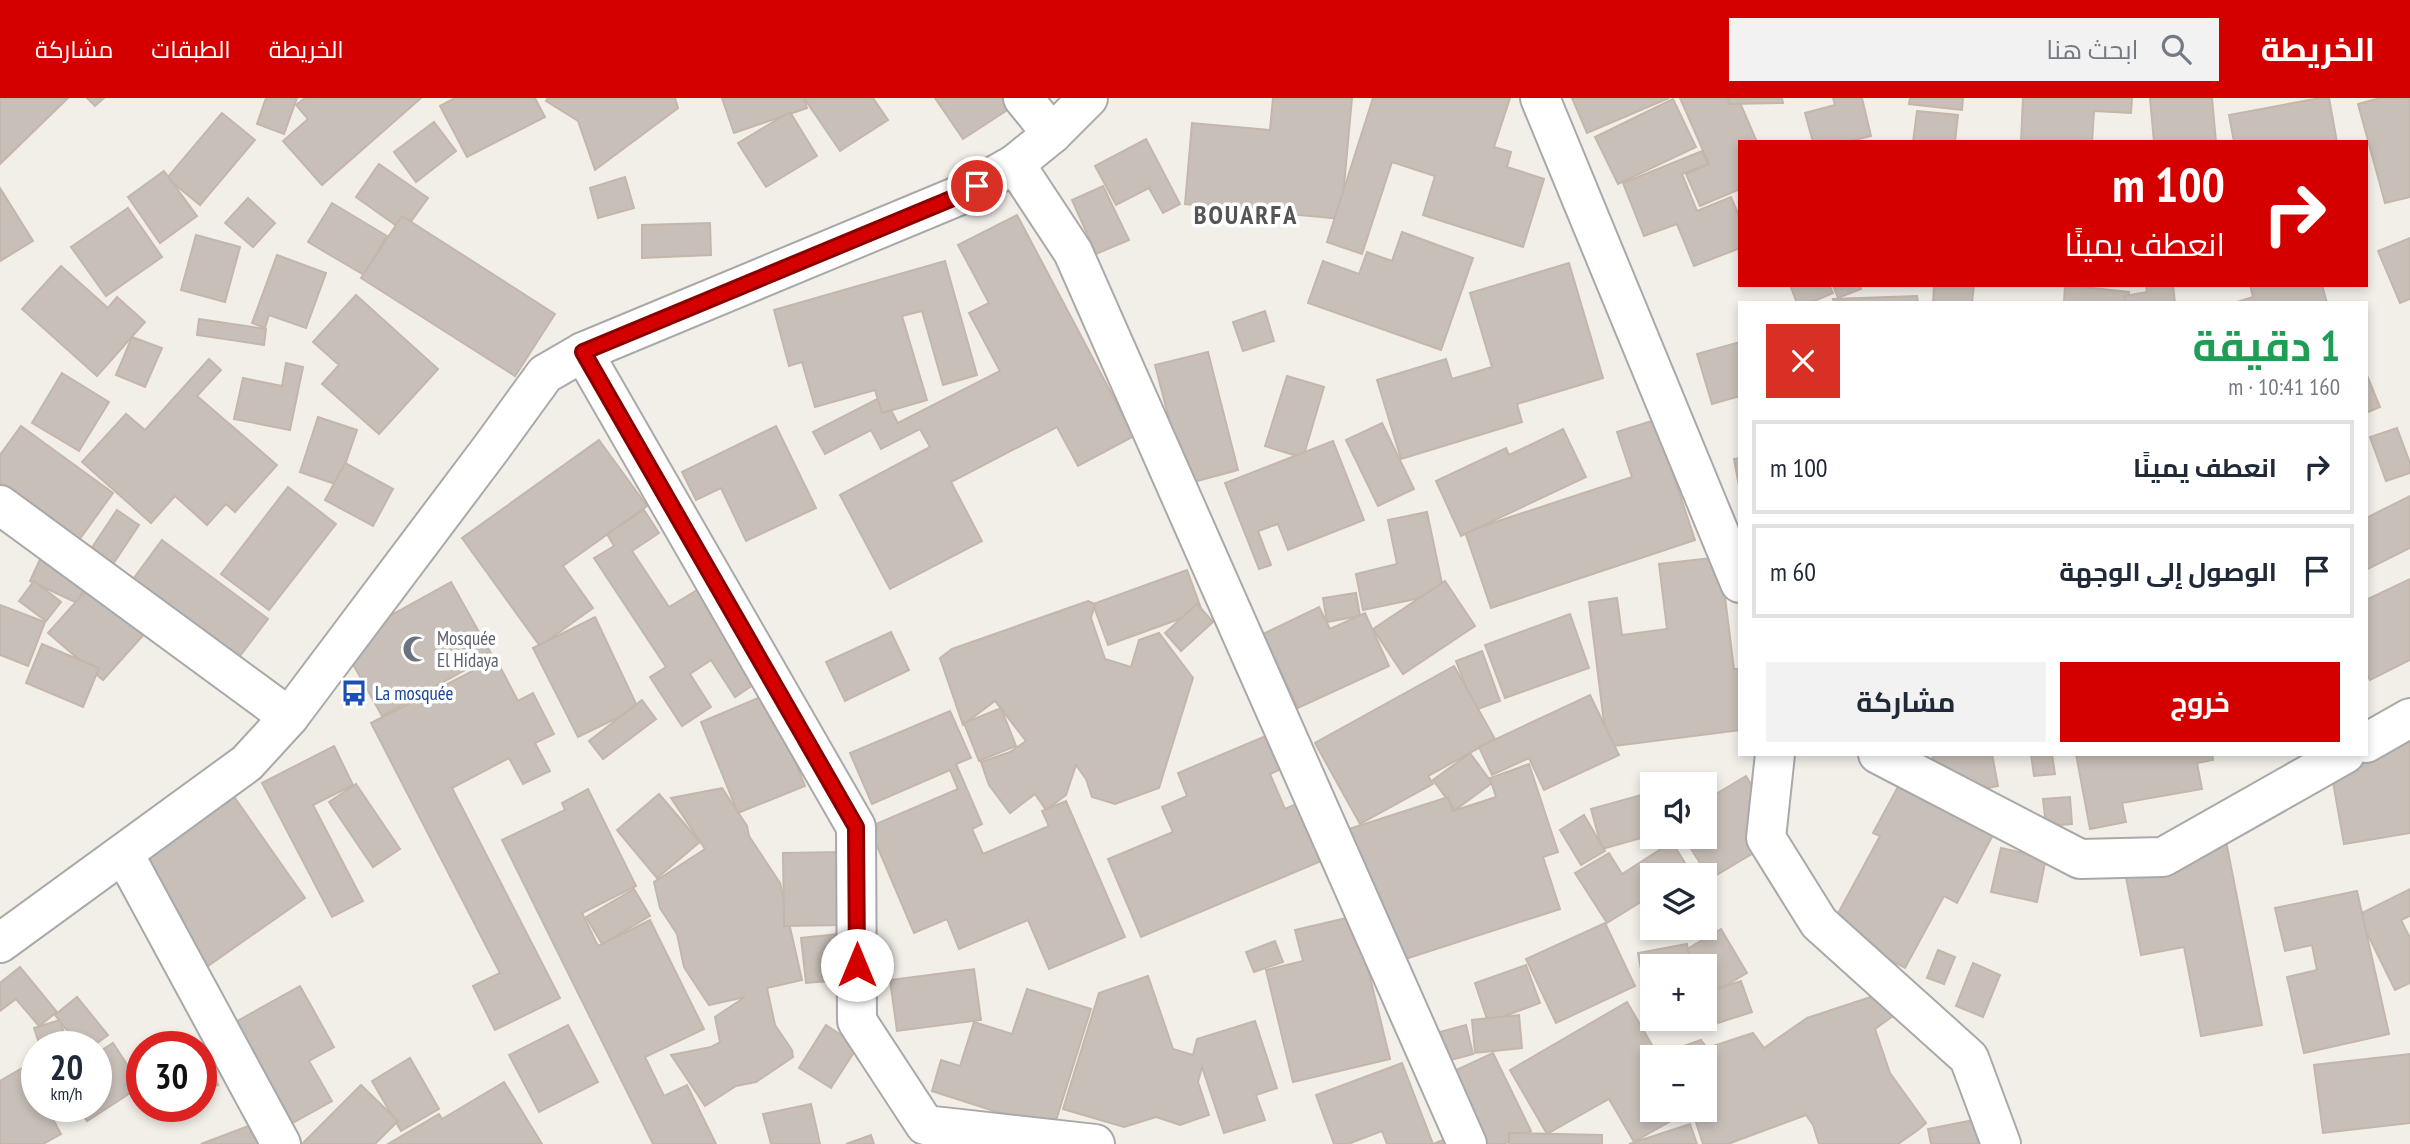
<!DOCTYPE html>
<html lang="ar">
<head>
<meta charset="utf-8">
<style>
	:root { --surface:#fff; --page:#f2f2f3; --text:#1f2937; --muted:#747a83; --line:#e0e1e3; --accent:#d40000 }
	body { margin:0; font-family:"PT Sans Narrow",Cairo,sans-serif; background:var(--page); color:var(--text); direction:rtl; height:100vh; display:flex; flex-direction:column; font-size:26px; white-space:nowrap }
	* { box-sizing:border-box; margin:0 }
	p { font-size:23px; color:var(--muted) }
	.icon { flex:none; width:38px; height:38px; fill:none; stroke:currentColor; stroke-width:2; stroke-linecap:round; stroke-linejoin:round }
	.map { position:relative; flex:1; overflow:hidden; direction:ltr }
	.side { position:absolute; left:1738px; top:203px; width:630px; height:455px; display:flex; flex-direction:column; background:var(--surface); border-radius:0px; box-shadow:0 4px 10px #0003; direction:rtl }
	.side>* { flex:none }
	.hud { position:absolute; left:1738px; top:42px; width:630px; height:147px; border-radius:0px; box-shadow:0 4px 10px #0003; direction:rtl; background:#d40000; color:#fff; overflow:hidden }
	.tools { position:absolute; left:1640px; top:674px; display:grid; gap:14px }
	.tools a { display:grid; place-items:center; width:77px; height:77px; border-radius:0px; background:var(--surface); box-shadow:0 4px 10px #0003; font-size:35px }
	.speed { position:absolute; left:21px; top:933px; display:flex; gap:14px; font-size:35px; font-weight:700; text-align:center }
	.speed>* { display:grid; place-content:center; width:91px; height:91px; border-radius:50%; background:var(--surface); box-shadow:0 4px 10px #0003; line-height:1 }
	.speed small { font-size:18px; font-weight:400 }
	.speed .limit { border:10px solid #d22; background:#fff; color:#111 }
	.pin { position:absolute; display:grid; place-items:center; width:60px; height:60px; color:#fff; margin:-30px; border:4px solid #fff; border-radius:50%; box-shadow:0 2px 7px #0007 }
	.me { position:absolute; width:77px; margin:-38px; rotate:0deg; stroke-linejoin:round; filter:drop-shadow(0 0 5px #0008) }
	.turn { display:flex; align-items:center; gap:24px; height:147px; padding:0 28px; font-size:32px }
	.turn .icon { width:91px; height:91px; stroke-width:2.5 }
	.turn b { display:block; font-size:49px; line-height:60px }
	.round { display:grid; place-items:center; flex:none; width:74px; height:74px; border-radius:0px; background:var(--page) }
	.overview { display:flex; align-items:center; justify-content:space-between; height:119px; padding:0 28px }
	h1 { font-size:42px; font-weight:700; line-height:52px; color:#1e9e55 }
	.action { display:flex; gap:14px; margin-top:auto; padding:14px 28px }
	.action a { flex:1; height:80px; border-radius:0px; background:var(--accent); color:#fff; font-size:28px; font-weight:700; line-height:80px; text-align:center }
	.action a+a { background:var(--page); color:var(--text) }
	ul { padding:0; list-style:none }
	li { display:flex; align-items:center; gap:21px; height:94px; margin:0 14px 10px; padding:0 14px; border:4px solid var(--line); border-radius:0px }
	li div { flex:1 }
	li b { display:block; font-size:26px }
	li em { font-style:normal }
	header { display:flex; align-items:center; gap:42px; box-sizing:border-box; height:98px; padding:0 35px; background:var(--accent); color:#fff }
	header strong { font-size:33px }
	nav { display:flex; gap:38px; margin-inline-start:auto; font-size:24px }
	.search { width:490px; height:63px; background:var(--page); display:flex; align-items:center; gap:18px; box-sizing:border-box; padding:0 24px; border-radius:0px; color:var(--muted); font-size:26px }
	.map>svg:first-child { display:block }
</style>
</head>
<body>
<header>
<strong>الخريطة</strong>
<div class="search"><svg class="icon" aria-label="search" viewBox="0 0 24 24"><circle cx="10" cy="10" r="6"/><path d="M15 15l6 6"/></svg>ابحث هنا</div>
<nav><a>الخريطة</a><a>الطبقات</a><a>مشاركة</a></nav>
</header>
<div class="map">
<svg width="2410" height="1046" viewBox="0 0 2410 1046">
	<rect width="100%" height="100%" fill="#f2efe9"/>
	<!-- building -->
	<g fill="#c7bfb8" stroke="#c4b6ab" stroke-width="2">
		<polygon points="0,0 68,0 0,66"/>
		<polygon points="87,0 104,0 95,8"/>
		<polygon points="266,0 297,0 284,36 257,26"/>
		<polygon points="305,0 421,0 322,87 283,43 308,21 296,7"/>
		<polygon points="455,0 535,0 545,19 467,59 440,8"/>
		<polygon points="548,0 675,0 678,10 595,72 578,23 546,3"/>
		<polygon points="722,0 804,0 807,10 734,35"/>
		<polygon points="804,0 873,0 888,22 840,53"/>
		<polygon points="935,0 1005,0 1012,9 963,41"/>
		<polygon points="1273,0 1352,0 1341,121 1185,106 1192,25 1270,32"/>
		<polygon points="1373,0 1510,0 1494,49 1511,54 1507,69 1544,81 1523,149 1423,117 1435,78 1392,64 1362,156 1327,144"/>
		<polygon points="1572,0 1669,0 1587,35"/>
		<polygon points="1680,0 1738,0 1757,44 1740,44 1740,91 1700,108 1686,76 1709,66"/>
		<polygon points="1728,0 1782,0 1783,5 1729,6"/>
		<polygon points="1833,0 1862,0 1871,38 1847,44 1813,44 1805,15 1835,7"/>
		<polygon points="1910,0 1963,0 1962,12 1909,6"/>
		<polygon points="2023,0 2132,0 2131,15 2094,13 2092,44 2021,44"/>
		<polygon points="2150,0 2212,0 2216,44 2154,44"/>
		<polygon points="2320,0 2329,0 2337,44 2234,44 2229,17"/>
		<polygon points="2380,0 2410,0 2410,99 2385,105 2358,6"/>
		<polygon points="1673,1 1696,49 1618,86 1595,39"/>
		<polygon points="1917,13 1958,17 1955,44 1913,44"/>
		<polygon points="790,14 817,58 766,89 738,45"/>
		<polygon points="222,15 255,42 200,107 167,80"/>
		<polygon points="434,24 456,53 416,84 394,54"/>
		<polygon points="1146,41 1180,106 1163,115 1149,90 1116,107 1095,68"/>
		<polygon points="1702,53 1708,66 1682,76 1697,113 1731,99 1740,120 1740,150 1694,168 1677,126 1644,138 1623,85"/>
		<polygon points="379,66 428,100 404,133 356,99"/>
		<polygon points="164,73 197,118 160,145 128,99"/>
		<polygon points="625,79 634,110 598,120 590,90"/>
		<polygon points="1103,88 1129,142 1096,156 1072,102"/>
		<polygon points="0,90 33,143 0,163"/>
		<polygon points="248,100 275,125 253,149 225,125"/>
		<polygon points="332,105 387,138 364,177 308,144"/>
		<polygon points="128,110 162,159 106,198 71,149"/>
		<polygon points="1017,117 1134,338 1078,368 1057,329 951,384 982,443 890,491 840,397 930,349 920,331 881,351 871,332 825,356 813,334 883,298 898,325 1000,273 969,215 989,205 958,147"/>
		<polygon points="402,118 555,216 515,278 361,180"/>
		<polygon points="710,125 711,157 642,160 642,127"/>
		<polygon points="1402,134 1473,160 1441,252 1308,205 1323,163 1359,176 1367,154 1392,163"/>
		<polygon points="196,137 240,149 225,204 181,192"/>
		<polygon points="2410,140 2410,201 2400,205 2378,153"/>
		<polygon points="277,157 326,175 306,230 269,217 265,230 252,225"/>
		<polygon points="945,163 977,277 943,287 922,213 902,218 927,302 882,315 875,292 815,309 802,264 789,268 774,212"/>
		<polygon points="1569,165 1603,280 1517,306 1522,324 1401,361 1377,282 1446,261 1452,281 1492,269 1470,195"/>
		<polygon points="61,168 108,210 117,199 145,224 97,278 22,211"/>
		<polygon points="1790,187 1829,187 1833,195 1810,205 1797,205"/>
		<polygon points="1833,187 1860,187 1861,191 1838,200"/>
		<polygon points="1934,187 1974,187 1972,205 1933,205"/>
		<polygon points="2065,187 2129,194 2128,205 2064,205"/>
		<polygon points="2146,187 2173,187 2175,205 2125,205 2124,198 2147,194"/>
		<polygon points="2250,187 2322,187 2327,205 2234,205 2253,199"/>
		<polygon points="356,197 438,271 379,336 322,286 339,267 313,244"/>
		<polygon points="1917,198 1918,205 1834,205 1833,201"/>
		<polygon points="1265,213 1274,243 1243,253 1233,224"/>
		<polygon points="199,221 266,231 264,247 197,237"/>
		<polygon points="132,239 162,250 145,289 116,277"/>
		<polygon points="1740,244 1740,298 1712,306 1697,256"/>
		<polygon points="1208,254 1238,372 1186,386 1155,267"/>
		<polygon points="209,261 221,272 197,298 277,367 235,414 226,406 207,427 175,398 151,425 82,364 126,316 145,332"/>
		<polygon points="286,265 303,269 290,332 234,321 243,280 282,288"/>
		<polygon points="62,275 109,304 79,353 32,325"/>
		<polygon points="2366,275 2380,309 2366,315"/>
		<polygon points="1287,278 1324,289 1303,360 1265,348"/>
		<polygon points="318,319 357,332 338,387 300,374"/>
		<polygon points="1655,322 1695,442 1491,510 1465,434 1632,379 1617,334"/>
		<polygon points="1382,325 1414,391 1378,408 1346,342"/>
		<polygon points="21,328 113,395 74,449 0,392 0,357"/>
		<polygon points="776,328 816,410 746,443 721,390 696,402 682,374"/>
		<polygon points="2397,330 2410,365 2410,375 2386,383 2370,339"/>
		<polygon points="1563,331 1586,379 1461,438 1436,383 1506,350 1509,357"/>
		<polygon points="599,342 647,408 563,468 593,510 540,548 462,440"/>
		<polygon points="1333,343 1364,422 1288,452 1278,426 1258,433 1271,467 1259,471 1225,385"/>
		<polygon points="1740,360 1740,393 1734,361"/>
		<polygon points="345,365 393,391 373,428 325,402"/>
		<polygon points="288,389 336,426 269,512 221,476"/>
		<polygon points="2410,398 2410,450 2366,472 2366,420"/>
		<polygon points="117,412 139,427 109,472 87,457"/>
		<polygon points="644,412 659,435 632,453 669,509 702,489 762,581 735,599 711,562 690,576 711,609 682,628 650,579 666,569 594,460 614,448 607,436"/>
		<polygon points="1427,414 1444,495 1363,512 1356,476 1397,466 1388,422"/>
		<polygon points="162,442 268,521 230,571 125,492"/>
		<polygon points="42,457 89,479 77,505 30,483"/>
		<polygon points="1720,459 1734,571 1740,571 1740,632 1607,649 1589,504 1617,500 1622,537 1667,531 1659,466"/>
		<polygon points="1187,472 1202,513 1108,547 1093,506"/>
		<polygon points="2410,481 2410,562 2370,582 2366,575 2366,502"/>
		<polygon points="34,483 61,504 46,523 19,503"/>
		<polygon points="1445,483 1475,528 1403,576 1373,531"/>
		<polygon points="451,484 492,557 382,618 341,545"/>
		<polygon points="93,485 147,533 103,582 48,535"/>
		<polygon points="1356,495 1360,518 1327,524 1323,500"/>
		<polygon points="1088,503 1095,506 1091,520 1105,561 1131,569 1139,542 1159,535 1193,580 1159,690 1115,706 1092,699 1086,681 1076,667 1066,697 1046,712 1035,696 1010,715 989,687 981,664 1010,654 1026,643 995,603 963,627 940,560 952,551"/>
		<polygon points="1197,506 1213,524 1181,553 1165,535"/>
		<polygon points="0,507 45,524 28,568 0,557"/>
		<polygon points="1319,509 1330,531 1365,515 1389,568 1298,610 1263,536"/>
		<polygon points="1570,516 1589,570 1505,600 1485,547"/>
		<polygon points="595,519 638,610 578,639 533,550"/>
		<polygon points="891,534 909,572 845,603 826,564"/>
		<polygon points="42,546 99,570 83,609 26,585"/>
		<polygon points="1482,553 1500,603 1475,612 1456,563"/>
		<polygon points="496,561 518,603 533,595 554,636 535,645 550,673 523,686 509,660 452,690 560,900 495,932 473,888 500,875 371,625"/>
		<polygon points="1454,568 1495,641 1428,678 1433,686 1360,726 1315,645"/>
		<polygon points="768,596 805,688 738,715 701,624"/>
		<polygon points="1590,597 1619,657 1544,692 1529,660 1492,677 1479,649"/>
		<polygon points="642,602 656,621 603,661 589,643"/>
		<polygon points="1001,610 1016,648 979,663 964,625"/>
		<polygon points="950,613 971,660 956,666 982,726 972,731 983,756 1049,728 1042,713 1066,703 1125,839 1049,871 1028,822 959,851 947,821 914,835 869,729 958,691 950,672 872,706 850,655"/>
		<polygon points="2410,636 2410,735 2344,746 2328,656"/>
		<polygon points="1268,637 1283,670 1270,676 1285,711 1301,704 1326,761 1141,839 1108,761 1173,734 1162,709 1187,698 1178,675"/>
		<polygon points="334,648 353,687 313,707 363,803 332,819 262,685"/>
		<polygon points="1470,655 1492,685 1455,712 1433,682"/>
		<polygon points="1932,656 1992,656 1998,688 1941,699"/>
		<polygon points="2031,656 2052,656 2055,676 2034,678"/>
		<polygon points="2076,656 2212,656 2213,662 2197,665 2202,691 2122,705 2126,724 2090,731"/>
		<polygon points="1529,666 1558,754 1543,759 1560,811 1387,867 1343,733 1448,699 1453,713 1496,699 1490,680"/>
		<polygon points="1746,678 1782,738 1710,781 1683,738 1704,738 1704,703"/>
		<polygon points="221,680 305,800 188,882 116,780"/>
		<polygon points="1900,685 1993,737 1957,805 1944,798 1905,870 1830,830 1880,738 1873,735"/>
		<polygon points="356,686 400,751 373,769 329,704"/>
		<polygon points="722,690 747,728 749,738 780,785 802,882 767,890 775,927 792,952 793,959 756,984 736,988 705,1008 671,957 711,949 720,944 715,919 745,899 709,907 684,869 677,836 660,810 654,784 705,751 671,700"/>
		<polygon points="588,691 636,788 582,815 598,848 650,822 704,931 645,959 664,998 687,987 716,1046 653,1046 502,742 565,712 562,705"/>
		<polygon points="1652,694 1652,737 1602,751 1591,711"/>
		<polygon points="659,696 700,744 657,780 617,732"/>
		<polygon points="2070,699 2072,726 2046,728 2043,701"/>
		<polygon points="1584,717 1605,753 1581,767 1560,732"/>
		<polygon points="2226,743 2262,927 2201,938 2184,849 2141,857 2123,764"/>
		<polygon points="1672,744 1690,773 1685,777 1652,777 1652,797 1607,825 1575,775 1609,755 1622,776"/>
		<polygon points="2001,750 2046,760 2037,804 1991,794"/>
		<polygon points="842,754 843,827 784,828 783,755"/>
		<polygon points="634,791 650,818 602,846 586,819"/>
		<polygon points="2410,791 2410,818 2401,822 2410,840 2410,885 2395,892 2358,817"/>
		<polygon points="2357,793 2389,936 2304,955 2287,879 2317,872 2312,847 2285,853 2275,810"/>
		<polygon points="1355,818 1390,961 1293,984 1266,872 1303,863 1295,832"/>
		<polygon points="1605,825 1635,888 1556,925 1526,861"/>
		<polygon points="1721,831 1747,875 1713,895 1704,880 1704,868 1697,868 1687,851"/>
		<polygon points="838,836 842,882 806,885 801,840"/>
		<polygon points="1275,843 1283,864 1254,874 1246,854"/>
		<polygon points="1687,846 1690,868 1652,868 1654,920 1650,921 1638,855"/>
		<polygon points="1938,852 1955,859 1944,886 1927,880"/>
		<polygon points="1973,865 2000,877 1983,919 1956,908"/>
		<polygon points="1526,867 1540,905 1488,924 1475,885"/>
		<polygon points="20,869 57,914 39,928 16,901 0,913 0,885"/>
		<polygon points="974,871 981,922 897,933 890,882"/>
		<polygon points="1148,878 1173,951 1193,957 1197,941 1255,923 1277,990 1256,997 1265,1022 1224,1035 1202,969 1198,984 1209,1017 1180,1027 1156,1019 1124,1029 1063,1011 1099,895"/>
		<polygon points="1741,883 1752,914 1718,925 1707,894"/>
		<polygon points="300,888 334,949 309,963 332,1003 289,1027 216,935"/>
		<polygon points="1027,891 1091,911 1053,1032 932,993 941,962 960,968 974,924 1012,936"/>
		<polygon points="1877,897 1893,918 1875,931 1890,975 1926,1025 1918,1032 1898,1046 1819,1046 1813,1027 1806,1017 1728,1046 1703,1046 1692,1012 1704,1012 1704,959 1674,959 1672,952 1701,942 1707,950 1753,935 1764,950 1807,920"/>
		<polygon points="77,899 108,937 93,948 79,948 55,917"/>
		<polygon points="1627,904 1659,959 1652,959 1652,1012 1690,1012 1634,1044 1609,1001 1547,1036 1510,972"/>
		<polygon points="1519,917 1522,950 1475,955 1472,922"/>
		<polygon points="60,922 68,948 40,948 34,930"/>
		<polygon points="568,927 598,984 539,1014 509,957"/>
		<polygon points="826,927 858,948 831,990 799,970"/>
		<polygon points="1466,927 1473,956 1447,963 1440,934"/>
		<polygon points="182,935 189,948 156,948"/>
		<polygon points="113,945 141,988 87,1023 77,1008 96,1008 96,956"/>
		<polygon points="1493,955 1531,1033 1504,1046 1488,1046 1452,974"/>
		<polygon points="142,956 142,971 135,959"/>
		<polygon points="203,956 218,987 201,994 201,957"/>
		<polygon points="2410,956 2410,1025 2323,1035 2314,967"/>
		<polygon points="410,960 439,1011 401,1033 372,983"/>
		<polygon points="1402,965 1433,1046 1448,1040 1451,1046 1387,1046 1382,1033 1348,1046 1334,1046 1316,997"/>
		<polygon points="24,969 37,992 37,1008 46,1008 61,1036 43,1046 0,1046 0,983"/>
		<polygon points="504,984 542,1046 388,1046 439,1016 442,1021"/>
		<polygon points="361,987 398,1023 375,1046 302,1046"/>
		<polygon points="811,1006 820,1046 771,1046 763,1016"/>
		<polygon points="1994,1018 2000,1046 1931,1046 1928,1031"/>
		<polygon points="256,1025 265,1046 201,1046"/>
		<polygon points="1690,1026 1697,1046 1629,1046"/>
		<polygon points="1509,1035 1602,1037 1602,1046 1509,1046"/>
		<polygon points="871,1037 874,1046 846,1046"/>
	</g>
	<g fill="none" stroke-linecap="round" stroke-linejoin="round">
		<!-- minor casing -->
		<g stroke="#a9a9a9" stroke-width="42">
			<g id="minor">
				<polyline points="1023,0 1052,36"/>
				<polyline points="1540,0 1740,485"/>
				<polyline points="1015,66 1073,154 1467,1046"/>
				<polyline points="583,254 856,729 857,923 925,1027 1095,1046"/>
				<polyline points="0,407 289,619"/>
				<polyline points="2366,645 2410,620"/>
				<polyline points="1775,656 1766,740 1819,825 1969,960 2001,1046"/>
				<polyline points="1878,656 2080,761 2163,759 2345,656"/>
				<polyline points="124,756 281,1046"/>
			</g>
		</g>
		<!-- tertiary casing -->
		<g stroke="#a9a9a9" stroke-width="42">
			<polyline id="tertiary" points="0,845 247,665 289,619 492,349 545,276 583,254 958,98 1015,66 1052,36 1088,0"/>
		</g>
		<!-- minor -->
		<use href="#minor" stroke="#fff" stroke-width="38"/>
		<!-- tertiary -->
		<use href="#tertiary" stroke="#fff" stroke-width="38"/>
	</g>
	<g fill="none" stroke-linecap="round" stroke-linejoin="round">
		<!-- route casing -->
		<g stroke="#8a0000" stroke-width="18">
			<polyline id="route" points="857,867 856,729 583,254 958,98 977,88"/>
		</g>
		<!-- route -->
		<use href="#route" stroke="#d40000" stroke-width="12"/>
	</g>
	<!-- icons -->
	<defs>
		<g id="mosque-bare" transform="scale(2.1)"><path d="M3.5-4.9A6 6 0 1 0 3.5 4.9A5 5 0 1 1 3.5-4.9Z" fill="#6b7280" stroke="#fff" stroke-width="2.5" paint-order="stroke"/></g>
		<g id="bus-bare" transform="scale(2.1)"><path d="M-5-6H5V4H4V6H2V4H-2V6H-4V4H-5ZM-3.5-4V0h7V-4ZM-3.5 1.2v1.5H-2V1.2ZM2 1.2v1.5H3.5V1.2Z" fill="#1a4fb4" stroke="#fff" stroke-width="2.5" paint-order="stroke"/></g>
	</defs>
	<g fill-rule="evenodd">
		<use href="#mosque-bare" x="416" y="551"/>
		<use href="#bus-bare" x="354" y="595"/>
	</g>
	<g text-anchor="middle" stroke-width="7" stroke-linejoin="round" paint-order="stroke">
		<!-- worship labels -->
		<g font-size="19" fill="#5b616d" stroke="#fff" text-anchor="start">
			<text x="437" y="547">Mosquée<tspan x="437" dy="22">El Hidaya</tspan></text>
		</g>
		<!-- transit labels -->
		<g font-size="19" fill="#164399" stroke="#fff" text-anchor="start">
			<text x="375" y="602">La mosquée</text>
		</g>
		<!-- district labels -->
		<g font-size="26" font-weight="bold" letter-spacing="2" fill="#555" stroke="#fff">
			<text x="1246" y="126">BOUARFA</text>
		</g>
	</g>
</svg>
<div class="tools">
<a><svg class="icon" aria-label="sound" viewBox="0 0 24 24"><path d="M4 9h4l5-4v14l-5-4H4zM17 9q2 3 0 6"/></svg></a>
<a><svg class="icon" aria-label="layers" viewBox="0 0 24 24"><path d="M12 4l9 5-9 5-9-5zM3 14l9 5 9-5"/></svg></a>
<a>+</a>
<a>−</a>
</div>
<div class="speed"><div>20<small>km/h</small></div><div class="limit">30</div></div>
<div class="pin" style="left:977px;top:88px;background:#d93025"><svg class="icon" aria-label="arrive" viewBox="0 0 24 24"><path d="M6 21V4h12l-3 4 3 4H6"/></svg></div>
<svg class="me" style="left:857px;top:867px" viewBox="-20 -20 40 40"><circle r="19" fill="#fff"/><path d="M0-13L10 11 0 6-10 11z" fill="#d40000"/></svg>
<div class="hud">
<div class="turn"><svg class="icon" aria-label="right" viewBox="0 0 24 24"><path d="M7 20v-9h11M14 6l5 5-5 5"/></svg><div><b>100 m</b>انعطف يمينًا</div></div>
</div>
<section class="side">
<div class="overview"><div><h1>1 دقيقة</h1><p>160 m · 10:41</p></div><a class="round" style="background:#d93025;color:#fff"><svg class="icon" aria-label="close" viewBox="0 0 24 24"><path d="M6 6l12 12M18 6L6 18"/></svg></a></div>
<ul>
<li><svg class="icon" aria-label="right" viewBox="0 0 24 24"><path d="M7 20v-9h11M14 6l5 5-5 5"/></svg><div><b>انعطف يمينًا</b></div><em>100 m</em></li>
<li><svg class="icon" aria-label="arrive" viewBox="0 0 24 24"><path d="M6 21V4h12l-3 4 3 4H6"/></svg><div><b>الوصول إلى الوجهة</b></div><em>60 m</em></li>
</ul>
<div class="action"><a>خروج</a><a>مشاركة</a></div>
</section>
</div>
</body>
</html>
